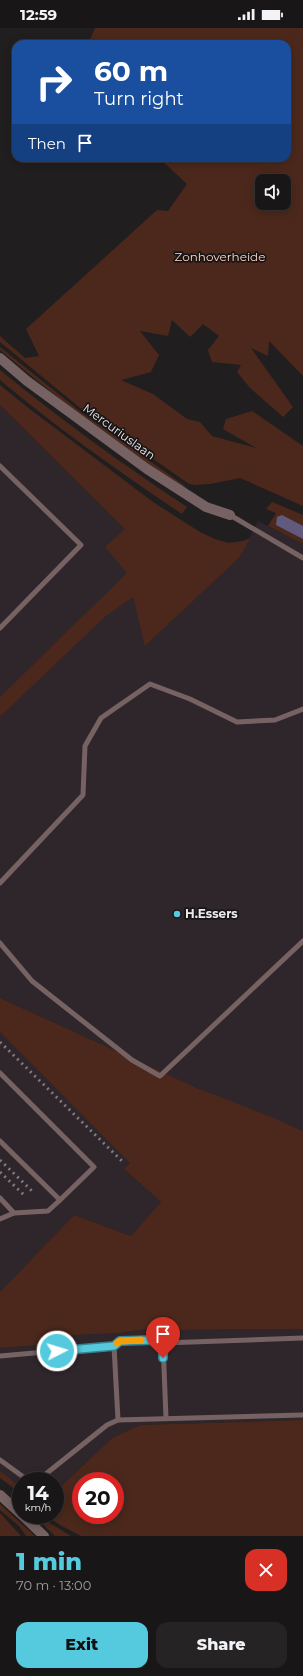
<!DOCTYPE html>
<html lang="en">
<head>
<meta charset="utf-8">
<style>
	:root { --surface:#191617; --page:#262324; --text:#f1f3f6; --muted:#9f9fa1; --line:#373536; --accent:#55cadf }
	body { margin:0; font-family:Montserrat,sans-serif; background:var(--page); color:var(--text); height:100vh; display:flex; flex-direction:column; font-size:15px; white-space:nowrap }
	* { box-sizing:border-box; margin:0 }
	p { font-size:13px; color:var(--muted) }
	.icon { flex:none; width:22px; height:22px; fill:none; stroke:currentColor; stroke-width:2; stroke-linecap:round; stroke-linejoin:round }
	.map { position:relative; height:1508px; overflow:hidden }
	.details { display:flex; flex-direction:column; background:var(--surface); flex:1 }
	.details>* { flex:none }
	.guide { position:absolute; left:12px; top:12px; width:279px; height:122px; border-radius:12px; box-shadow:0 2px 10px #0003,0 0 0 1px var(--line); background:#1a4fa0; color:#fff; overflow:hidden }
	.controls { position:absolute; left:255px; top:146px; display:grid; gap:8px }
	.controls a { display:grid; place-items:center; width:36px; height:36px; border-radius:8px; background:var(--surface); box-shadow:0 2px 10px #0003,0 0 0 1px var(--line); font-size:20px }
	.speed { position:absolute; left:12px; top:1444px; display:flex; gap:8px; font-size:20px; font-weight:700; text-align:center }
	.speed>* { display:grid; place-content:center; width:52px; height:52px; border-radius:50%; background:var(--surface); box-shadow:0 2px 10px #0003,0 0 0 1px var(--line); line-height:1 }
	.speed small { font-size:10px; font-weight:400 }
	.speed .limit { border:6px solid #d22; background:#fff; color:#111 }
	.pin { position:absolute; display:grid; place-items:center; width:34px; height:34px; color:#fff; margin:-41px -17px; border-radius:50% 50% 50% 0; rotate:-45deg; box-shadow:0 0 4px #0007 }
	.pin .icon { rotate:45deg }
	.me { position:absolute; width:44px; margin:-22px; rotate:85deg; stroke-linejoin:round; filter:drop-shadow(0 0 3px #0008) }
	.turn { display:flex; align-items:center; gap:14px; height:84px; padding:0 16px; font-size:18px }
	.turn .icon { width:52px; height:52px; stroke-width:2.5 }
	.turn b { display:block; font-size:28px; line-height:34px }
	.then { display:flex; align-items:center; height:38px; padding:0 16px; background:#0003; gap:8px; font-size:15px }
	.round { display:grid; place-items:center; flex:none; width:42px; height:42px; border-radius:12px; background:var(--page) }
	.overview { display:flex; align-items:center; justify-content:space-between; height:68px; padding:0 16px }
	h1 { font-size:24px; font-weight:800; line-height:30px; color:var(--accent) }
	.action { display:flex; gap:8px; margin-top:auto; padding:8px 16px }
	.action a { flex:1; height:46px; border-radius:12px; background:var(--accent); color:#111; font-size:16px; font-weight:800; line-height:46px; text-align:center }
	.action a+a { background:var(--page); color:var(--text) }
	.status { display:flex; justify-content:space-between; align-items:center; height:28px; padding:0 20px; background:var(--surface); direction:ltr }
	.status svg { height:11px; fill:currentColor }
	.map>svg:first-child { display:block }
</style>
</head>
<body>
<div class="status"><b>12:59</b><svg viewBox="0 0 49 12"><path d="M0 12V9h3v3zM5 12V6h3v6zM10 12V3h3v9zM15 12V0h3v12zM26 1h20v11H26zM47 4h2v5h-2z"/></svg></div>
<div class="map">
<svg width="303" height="1508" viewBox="0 0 303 1508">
	<rect width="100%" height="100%" fill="#211e1f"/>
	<!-- built -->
	<g fill="#2f262b">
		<polygon points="0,377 125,501 128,545 0,669"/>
		<polygon points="258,493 303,516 303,1103 197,1060 0,970 0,689 105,589 133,569 146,617 240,529"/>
		<polygon points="0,1004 131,1135 124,1141 161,1174 131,1208 74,1187 0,1264"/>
		<polygon points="161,1299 173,1302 303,1301 303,1392 140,1397 112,1410 55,1464 55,1453 21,1453 21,1461 0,1444 0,1320 54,1316 54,1308 119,1305"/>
	</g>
	<!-- green -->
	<g fill="#4b281b" fill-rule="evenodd">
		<path d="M95 0H303V348L269 313 268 328 251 320 293 379 283 389 250 360 237 344 241 337 212 334 208 322 219 308 203 296 190 309 172 292 168 308 140 303 159 327 151 344 121 352 153 366 187 391 200 394 212 408 256 420 223 401 226 391 252 383 303 418V478L240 450 210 456 196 457 189 456 79 379 0 314V308L25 330 39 328 26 301 157 182 168 183 187 156 159 130H287V16H88ZM262 153H284V175H262Z"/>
		<path d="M0 319 82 385 188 460C169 454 153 439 136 427 89 395 44 359 0 322Z"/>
		<path d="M0 342C60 391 122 436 187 479L182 486C120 444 58 401 0 352Z"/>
		<polygon points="0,357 27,379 153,474 200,504 215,511 228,515 243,513 250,510 240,529 145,618 133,569 105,589 0,689 0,669 127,545 105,519 125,501 0,377"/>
		<polygon points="272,474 303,487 303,516 268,498 276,485 266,481"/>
		<polygon points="0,970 197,1060 269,1088 303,1103 303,1301 173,1302 161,1299 119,1305 54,1308 55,1316 0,1320 0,1264 74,1187 131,1208 161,1174 124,1141 130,1135 0,1004"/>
		<path d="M303 1392V1508H81L60 1497 45 1487H55V1464L112 1410 140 1397ZM81 1453H115V1487H81Z"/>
		<polygon points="0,1443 19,1458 16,1462 0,1450"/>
		<polygon points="0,1476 34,1507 35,1508 26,1508 19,1498 0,1482"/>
		<polygon points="0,1485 21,1508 0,1508"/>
		<path d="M33 1487C38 1487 64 1504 71 1508H55Z"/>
	</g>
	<!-- water -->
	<polygon fill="#615a7e" points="282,487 303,498 303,511 276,497 277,489"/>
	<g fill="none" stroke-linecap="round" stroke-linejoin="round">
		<!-- service -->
		<g stroke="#766263" stroke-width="5">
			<polyline points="0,438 81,517 0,600"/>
			<polyline points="230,487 303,530"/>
			<polyline points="0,855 83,767 85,718 101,690 150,656 190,671 237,694 275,692 303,681"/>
			<polyline points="0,915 32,953 132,1032 160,1048 303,913"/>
			<polyline points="0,1045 94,1139 60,1172 0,1113"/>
			<polyline points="0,1170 14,1185 0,1191"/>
			<polyline points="14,1185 48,1183 60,1172"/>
			<polyline points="163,1315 166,1390"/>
			<polyline points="114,1318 120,1313 155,1312 163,1315 303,1310"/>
			<polyline points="0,1328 114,1318 118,1392 107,1397 37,1453"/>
			<polyline points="118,1392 303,1387"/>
			<polyline points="0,1432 29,1453"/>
			<polyline points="10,1476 21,1467"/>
		</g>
		<!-- minor -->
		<polyline stroke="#766263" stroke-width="10" points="0,330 27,353 147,441 206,479 230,487"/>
		<!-- tertiary -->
		<g stroke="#766263" stroke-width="10">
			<polyline points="0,1467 21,1486"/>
			<polyline points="22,1487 44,1508"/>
		</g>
		<!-- rail -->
		<g stroke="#7e7b7c" stroke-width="3" stroke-dasharray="2 4" stroke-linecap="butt">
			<polyline points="0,1014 123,1134"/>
			<polyline points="0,1132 32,1163"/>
			<polyline points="0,1144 24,1167"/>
		</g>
	</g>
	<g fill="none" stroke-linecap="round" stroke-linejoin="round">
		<!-- route casing -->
		<g stroke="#378391" stroke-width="10">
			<polyline id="route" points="57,1323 114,1318 120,1313 155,1312 163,1315 163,1330"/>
		</g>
		<!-- route -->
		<use href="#route" stroke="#55cadf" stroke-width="7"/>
		<!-- slow -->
		<polyline stroke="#f59e0b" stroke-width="7" points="117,1315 120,1313 141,1312"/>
	</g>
	<!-- markers -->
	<circle fill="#55cadf" stroke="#181516" stroke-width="1.5" cx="177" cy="886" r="4"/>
	<g text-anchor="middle" stroke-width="3.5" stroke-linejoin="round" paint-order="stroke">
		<!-- park labels -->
		<g font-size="12" fill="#ffd4c4" stroke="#181516">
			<text x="220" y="233">Zonhoverheide</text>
		</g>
		<!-- street labels -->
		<g font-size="12" fill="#ece9ea" stroke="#181516">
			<text transform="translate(119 404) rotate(36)" y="4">Mercuriuslaan</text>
		</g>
		<!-- poi labels -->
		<g font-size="12" font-weight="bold" fill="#ece9ea" stroke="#181516" text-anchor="start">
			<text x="185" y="890">H.Essers</text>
		</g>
	</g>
</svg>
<div class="controls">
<a><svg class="icon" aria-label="sound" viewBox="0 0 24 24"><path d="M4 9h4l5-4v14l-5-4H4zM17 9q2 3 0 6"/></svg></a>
</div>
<div class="speed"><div>14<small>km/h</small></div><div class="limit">20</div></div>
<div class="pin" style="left:163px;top:1330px;background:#d93025"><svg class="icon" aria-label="arrive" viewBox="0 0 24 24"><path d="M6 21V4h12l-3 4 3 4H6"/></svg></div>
<svg class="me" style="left:57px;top:1323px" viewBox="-20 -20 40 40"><circle r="17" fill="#55cadf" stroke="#fff" stroke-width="3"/><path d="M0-11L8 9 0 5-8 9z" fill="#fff"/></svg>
<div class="guide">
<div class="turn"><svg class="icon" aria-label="right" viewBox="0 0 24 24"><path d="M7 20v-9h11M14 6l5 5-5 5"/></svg><div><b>60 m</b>Turn right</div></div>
<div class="then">Then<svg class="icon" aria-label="arrive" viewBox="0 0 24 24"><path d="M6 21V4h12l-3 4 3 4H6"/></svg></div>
</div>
</div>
<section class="details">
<div class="overview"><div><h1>1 min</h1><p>70 m · 13:00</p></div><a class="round" style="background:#d93025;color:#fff"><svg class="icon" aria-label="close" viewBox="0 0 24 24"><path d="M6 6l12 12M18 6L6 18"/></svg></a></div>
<div class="action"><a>Exit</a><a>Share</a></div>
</section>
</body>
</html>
